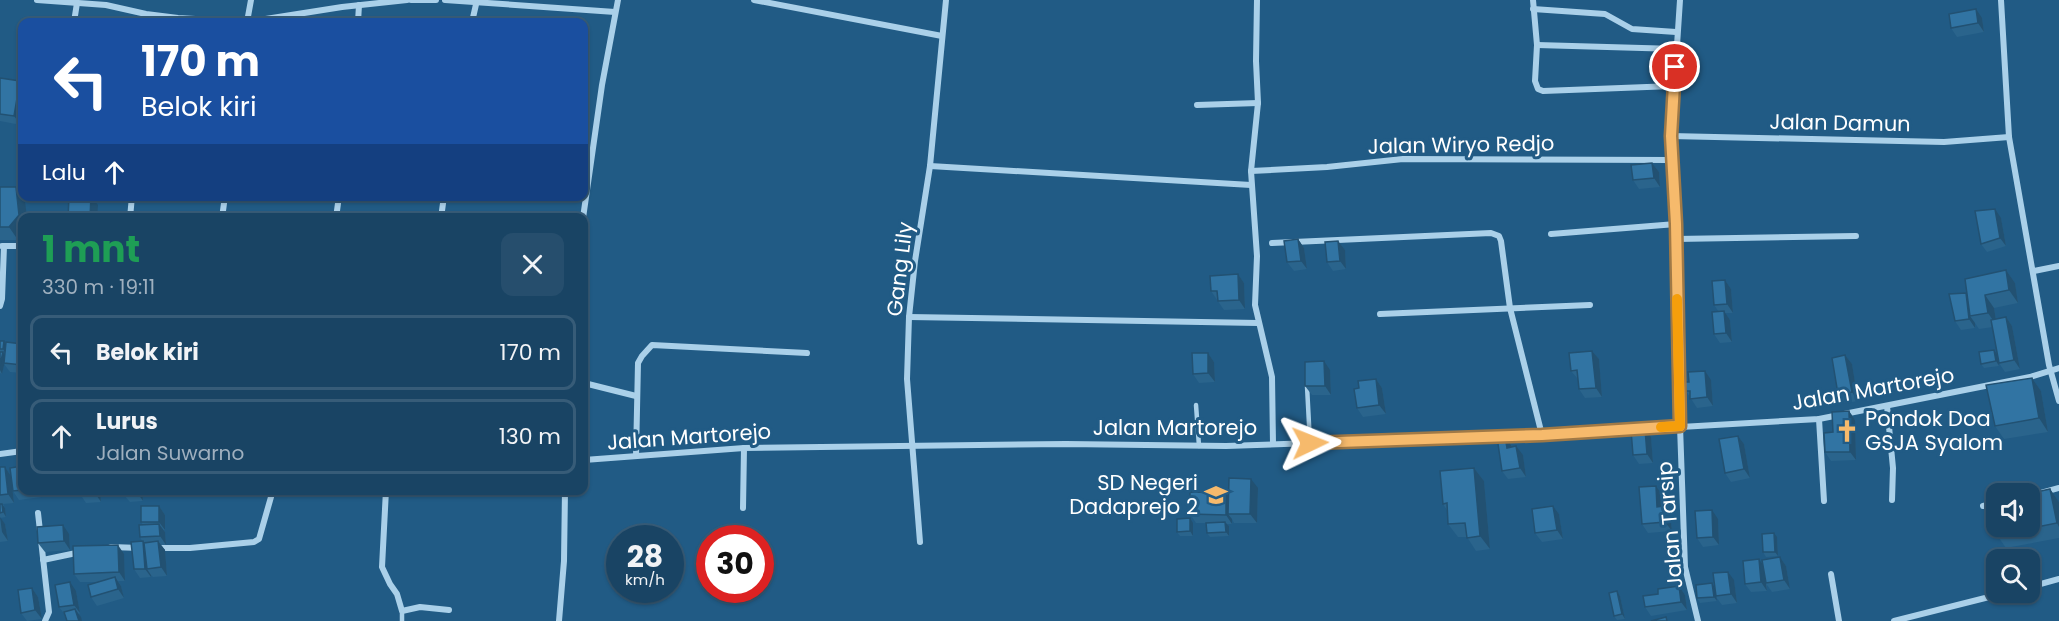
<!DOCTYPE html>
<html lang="id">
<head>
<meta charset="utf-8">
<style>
	:root { --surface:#194464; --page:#264e6d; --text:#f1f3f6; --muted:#9fb0bf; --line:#375c78 }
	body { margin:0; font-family:Poppins,sans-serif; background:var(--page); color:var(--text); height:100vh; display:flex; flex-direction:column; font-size:22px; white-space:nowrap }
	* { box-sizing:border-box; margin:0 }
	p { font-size:20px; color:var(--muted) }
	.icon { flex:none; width:33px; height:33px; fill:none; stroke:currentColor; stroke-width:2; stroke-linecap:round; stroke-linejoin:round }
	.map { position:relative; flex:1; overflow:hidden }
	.sheet { position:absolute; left:18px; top:213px; width:570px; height:282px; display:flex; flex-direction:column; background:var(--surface); border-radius:12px; box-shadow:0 2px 4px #0004,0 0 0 2px var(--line) }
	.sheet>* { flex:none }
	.hud { position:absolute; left:18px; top:18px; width:570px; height:183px; border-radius:12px; box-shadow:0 2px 4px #0004,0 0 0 2px var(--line); background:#1a4fa0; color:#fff; overflow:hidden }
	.fabs { position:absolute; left:1986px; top:483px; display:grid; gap:12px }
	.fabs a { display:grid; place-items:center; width:54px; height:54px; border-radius:12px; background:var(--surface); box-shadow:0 2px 4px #0004,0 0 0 2px var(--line); font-size:30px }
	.speed { position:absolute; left:606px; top:525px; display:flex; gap:12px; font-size:30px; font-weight:700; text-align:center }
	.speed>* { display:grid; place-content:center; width:78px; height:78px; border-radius:50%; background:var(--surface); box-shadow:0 2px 4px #0004,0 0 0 2px var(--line); line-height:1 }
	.speed small { font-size:15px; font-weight:400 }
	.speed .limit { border:9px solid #d22; background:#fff; color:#111 }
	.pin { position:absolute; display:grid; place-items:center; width:51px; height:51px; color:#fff; margin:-26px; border:3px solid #fff; border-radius:50%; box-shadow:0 2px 6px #0007 }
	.me { position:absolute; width:66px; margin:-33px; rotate:88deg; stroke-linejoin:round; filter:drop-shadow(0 0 4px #0008) }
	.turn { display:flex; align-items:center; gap:21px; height:126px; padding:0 24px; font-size:27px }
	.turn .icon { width:78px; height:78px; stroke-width:2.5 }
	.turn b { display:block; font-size:42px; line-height:51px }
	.then { display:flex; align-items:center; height:57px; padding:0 24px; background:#0003; gap:12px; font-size:22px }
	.round { display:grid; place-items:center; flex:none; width:63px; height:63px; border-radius:12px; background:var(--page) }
	.headline { display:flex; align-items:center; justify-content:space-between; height:102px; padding:0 24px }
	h1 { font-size:36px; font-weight:700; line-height:45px; color:#1e9e55 }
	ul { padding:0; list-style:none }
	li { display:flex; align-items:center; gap:18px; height:75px; margin:0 12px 9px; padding:0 12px; border:3px solid var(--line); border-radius:12px }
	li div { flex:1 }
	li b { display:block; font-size:22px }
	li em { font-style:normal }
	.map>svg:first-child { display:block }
</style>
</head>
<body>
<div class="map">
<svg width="2059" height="621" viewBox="0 0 2059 621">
	<rect width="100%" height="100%" fill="#215b85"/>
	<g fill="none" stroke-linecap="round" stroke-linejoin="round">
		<!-- service -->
		<g stroke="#aad0e9" stroke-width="4.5">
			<polyline points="1307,386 1310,443"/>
			<polyline points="1196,405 1199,446"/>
			<polyline points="402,611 402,621"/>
		</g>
		<!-- minor -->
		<g stroke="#aad0e9" stroke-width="6">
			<polyline points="37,0 106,5 146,14 178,18 247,22 342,7 407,0"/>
			<polyline points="411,0 436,0"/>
			<polyline points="445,0 615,12"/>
			<polyline points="754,0 942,36"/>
			<polyline points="1257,0 1256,61 1258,103 1251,171 1257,256 1255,305 1272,377 1273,444"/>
			<polyline points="1533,0 1537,45 1535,81 1538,89 1543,91 1673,86"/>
			<polyline points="1680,0 1671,136 1671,160 1676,224 1680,426 1685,567 1698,621"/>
			<polyline points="2001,0 2009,137 2049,365 2059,401"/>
			<polyline points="1533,9 1605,14 1632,29 1676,32"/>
			<polyline points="74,22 77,3"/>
			<polyline points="247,22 251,0"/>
			<polyline points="358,22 359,5"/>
			<polyline points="472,22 477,0"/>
			<polyline points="1537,45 1677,49"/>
			<polyline points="1197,105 1258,103"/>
			<polyline points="1671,136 1944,142 2009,137"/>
			<polyline points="930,166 1251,185"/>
			<polyline points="1251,171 1327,167 1403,159 1671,160"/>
			<polyline points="130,218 132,196"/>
			<polyline points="222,218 225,196"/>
			<polyline points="336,218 339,196"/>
			<polyline points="441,218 444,196"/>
			<polyline points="583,218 602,85 618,0"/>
			<polyline points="1551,234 1676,224"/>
			<polyline points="1676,239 1856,236"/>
			<polyline points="1272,243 1491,233 1499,236 1501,241 1510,308 1542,435"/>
			<polyline points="2,246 22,246"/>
			<polyline points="2034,271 2059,266"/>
			<polyline points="0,306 2,299 4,246"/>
			<polyline points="1380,314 1590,305"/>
			<polyline points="909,317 1258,323"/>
			<polyline points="584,383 636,396"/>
			<polyline points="1887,406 1893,468 1892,500"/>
			<polyline points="1819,419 1824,501"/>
			<polyline points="0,454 22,451"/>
			<polyline points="636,456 638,363 642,356 652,345 807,353"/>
			<polyline points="584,460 744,448 1066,444 1226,446 1542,435 1819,419 2030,377 2059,368"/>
			<polyline points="386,490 382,567 390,584 397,594 402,611 420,607 449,610"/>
			<polyline points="2030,496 2059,488"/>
			<polyline points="1983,506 1996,503"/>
			<polyline points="743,508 744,448"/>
			<polyline points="38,513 49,612 45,621"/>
			<polyline points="920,542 907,379 909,317 915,261 930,166 946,0"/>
			<polyline points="111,547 140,548"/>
			<polyline points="156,548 190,548 254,542 259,539 273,490"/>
			<polyline points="43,560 81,552"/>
			<polyline points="1831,574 1839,621"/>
			<polyline points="2030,587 2059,579"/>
			<polyline points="559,621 564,561 565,490"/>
			<polyline points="1894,621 2009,592"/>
		</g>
	</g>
	<!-- wall -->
	<g fill="#2a648c">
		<polygon points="1982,18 1984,32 1957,37 1951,28"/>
		<polygon points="0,78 21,125 0,121"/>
		<polygon points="1652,163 1659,172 1660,187 1639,189 1633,180"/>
		<polygon points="0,187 16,187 25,201 18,240 0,240"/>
		<polygon points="2001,218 2006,246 1987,252 1981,244"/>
		<polygon points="1298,239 1304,248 1307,269 1294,271 1287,262"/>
		<polygon points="1338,241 1345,250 1346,269 1333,271 1327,262"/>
		<polygon points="2006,270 2015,283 2018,303 1994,308 1996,319 2006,317 2012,326 2020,369 2005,372 1999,363 1993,327 1979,329 1975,323 1975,328 1961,330 1955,321"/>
		<polygon points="1238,274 1244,283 1245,309 1224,310 1211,291"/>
		<polygon points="1725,280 1731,289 1733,313 1725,313 1730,320 1732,342 1720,343 1714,334 1719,312 1714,305"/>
		<polygon points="22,315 22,373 10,372 4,364 2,374 0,373 0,341 6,344 20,343 17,339"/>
		<polygon points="1994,350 1997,354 1999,366 1984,368 1981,364"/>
		<polygon points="1592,351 1599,359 1602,397 1585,398 1579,389 1578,379 1571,371"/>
		<polygon points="1208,353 1214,362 1215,382 1199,383 1193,374"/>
		<polygon points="1845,355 1852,364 1858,401 1845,403 1838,394"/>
		<polygon points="1330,370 1331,395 1312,395 1305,386"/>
		<polygon points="2032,378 2041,391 2048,432 2004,439 1995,426"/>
		<polygon points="1376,379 1382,388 1386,414 1363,417 1357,408 1359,388"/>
		<polygon points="1711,380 1713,406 1697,408 1686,391"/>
		<polygon points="1849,411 1855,420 1856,460 1831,461 1825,452 1833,432"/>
		<polygon points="1645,429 1651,437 1653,463 1639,464 1633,455"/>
		<polygon points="1505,436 1511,445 1512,447 1523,455 1526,477 1508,479 1502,471"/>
		<polygon points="1738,436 1744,444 1750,478 1731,482 1725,473"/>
		<polygon points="22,466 22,490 57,490 57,495 19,500 13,491"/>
		<polygon points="0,467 5,467 11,476 14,503 3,504 5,508 6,517 0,518 5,524 8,541 0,542"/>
		<polygon points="1474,468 1484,481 1490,549 1476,551 1467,537 1458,537 1448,524 1447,510 1443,504"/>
		<polygon points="1258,488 1257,523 1234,523 1232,519 1232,524 1227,524 1229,526 1229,536 1210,537 1207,533 1206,523 1196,523 1190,514 1228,496"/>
		<polygon points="2050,489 2059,502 2059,538 2006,548 1997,535"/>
		<polygon points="100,490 101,502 86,503 80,494"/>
		<polygon points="101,490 114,490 114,493 103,494"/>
		<polygon points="123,490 142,490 143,501 130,502 123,494"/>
		<polygon points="1662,495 1663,506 1670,515 1672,531 1648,533 1642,524"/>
		<polygon points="159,506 165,515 165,530 164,530 165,532 166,545 161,545 165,550 167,576 153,577 151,575 151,577 140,578 134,569 142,541 140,537 143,525 141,522"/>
		<polygon points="1553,506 1559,514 1563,539 1542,542 1535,533"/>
		<polygon points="1718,519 1719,545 1703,547 1697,538"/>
		<polygon points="1193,523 1193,536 1180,536 1177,532"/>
		<polygon points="69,534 70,550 45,552 38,543"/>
		<polygon points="1777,537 1778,556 1766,557 1763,552"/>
		<polygon points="124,554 125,581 118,581 121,586 124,598 97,606 91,597 99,582 80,582 74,574"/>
		<polygon points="1780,557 1786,566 1790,589 1772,592 1767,585 1767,591 1751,592 1745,584"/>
		<polygon points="1734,580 1737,603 1722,605 1716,597 1717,601 1700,603 1697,598 1715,587"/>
		<polygon points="1679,586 1685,595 1687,610 1651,616 1645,607 1658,594"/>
		<polygon points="32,588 38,597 42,619 27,621 21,613"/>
		<polygon points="76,591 80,613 79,614 82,621 67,621 66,616 59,607"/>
		<polygon points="1617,591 1620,596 1625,619 1617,620 1614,616"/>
	</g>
	<!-- shaded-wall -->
	<g fill="#225172">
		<polygon points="1976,9 1982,18 1984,32 1978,23"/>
		<polygon points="20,81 22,84 22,113 21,125 14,116"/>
		<polygon points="1652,163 1659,172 1660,187 1654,178"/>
		<polygon points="16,187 25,201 27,218 22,218 22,235 18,240 9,227"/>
		<polygon points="91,196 98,205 97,218 90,218"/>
		<polygon points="1995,209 2001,218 2006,246 2000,238"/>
		<polygon points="1298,239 1304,248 1307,269 1301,261"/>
		<polygon points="1338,241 1345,250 1346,269 1340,261"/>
		<polygon points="2006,270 2015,283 2018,303 2009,290"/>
		<polygon points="1238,274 1244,283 1245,309 1239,300"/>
		<polygon points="1725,280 1731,289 1733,313 1727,304"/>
		<polygon points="1966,293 1972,302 1970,316 1975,323 1975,328 1969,319"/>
		<polygon points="1985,295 1994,308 1997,326 1988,313"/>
		<polygon points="1724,311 1730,320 1732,342 1726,333"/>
		<polygon points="2006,317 2012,326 2020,369 2014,360"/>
		<polygon points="4,341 7,346 6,354 3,349"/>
		<polygon points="1994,350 1997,354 1999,366 1996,361"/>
		<polygon points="1592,351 1599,359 1602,397 1596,388"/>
		<polygon points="3,352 6,357 2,374 0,370 0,365"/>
		<polygon points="1208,353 1214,362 1215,382 1208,373"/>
		<polygon points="1845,355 1852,364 1858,401 1852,392"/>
		<polygon points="1324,361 1330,370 1331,395 1325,386"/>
		<polygon points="1705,371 1711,380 1713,406 1707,397"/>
		<polygon points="2032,378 2041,391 2048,432 2039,418"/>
		<polygon points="1376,379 1382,388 1386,414 1379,405"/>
		<polygon points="1849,411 1855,420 1856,460 1850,452"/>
		<polygon points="1645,429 1651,437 1653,463 1647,454"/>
		<polygon points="1505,436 1511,445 1513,457 1507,448"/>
		<polygon points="1738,436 1744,444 1750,478 1744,469"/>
		<polygon points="1516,446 1523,455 1526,477 1520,468"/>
		<polygon points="5,467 11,476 14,503 8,494"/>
		<polygon points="1474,468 1484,481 1490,549 1480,536"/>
		<polygon points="1251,479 1258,488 1257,523 1250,514"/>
		<polygon points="1656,486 1662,495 1664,516 1657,507"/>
		<polygon points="2050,489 2059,502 2059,527 2057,523"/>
		<polygon points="94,490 100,490 101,502 95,493"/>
		<polygon points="137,490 142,490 143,501 137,492"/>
		<polygon points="1226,493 1232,501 1228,514 1232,519 1232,524 1226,515"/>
		<polygon points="2,504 5,508 6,517 3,512"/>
		<polygon points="159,506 165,515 165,530 159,522"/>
		<polygon points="1553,506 1559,514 1563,539 1557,530"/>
		<polygon points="1664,506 1670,515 1672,531 1665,522"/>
		<polygon points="1712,510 1718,519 1719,545 1713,537"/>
		<polygon points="0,517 5,524 8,541 2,532"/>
		<polygon points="1190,518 1193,523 1193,536 1190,531"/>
		<polygon points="1225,522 1229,526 1229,536 1226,532"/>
		<polygon points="159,524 165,532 166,545 160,536"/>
		<polygon points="63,525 69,534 70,550 64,541"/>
		<polygon points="1774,533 1777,537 1778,556 1775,552"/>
		<polygon points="143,541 149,549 147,569 151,575 151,577 145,569"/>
		<polygon points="158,541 165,550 167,576 161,567"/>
		<polygon points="118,545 124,554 125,581 119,572"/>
		<polygon points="1780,557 1786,566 1790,589 1784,580"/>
		<polygon points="1759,559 1765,568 1766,583 1767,591 1761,582"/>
		<polygon points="1728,572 1734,580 1737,603 1731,594"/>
		<polygon points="115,577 121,586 124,598 118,589"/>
		<polygon points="70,582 76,591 80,613 74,605"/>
		<polygon points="1712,583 1715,588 1717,601 1714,597"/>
		<polygon points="1679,586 1685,595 1687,610 1681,602"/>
		<polygon points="32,588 38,597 42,619 35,610"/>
		<polygon points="1617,591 1620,596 1625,619 1622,614"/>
		<polygon points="75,609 81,617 82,621 79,621"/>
	</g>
	<!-- building -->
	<g fill="#3174a3" stroke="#225172" stroke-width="1.5">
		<polygon points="1976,9 1978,23 1951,28 1949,14"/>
		<polygon points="0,78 20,81 14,116 0,114"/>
		<polygon points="1652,163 1654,178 1633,180 1631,165"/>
		<polygon points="0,187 16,187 19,215 9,227 0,227"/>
		<polygon points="69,196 91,196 90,218 68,218"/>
		<polygon points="1995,209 2000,238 1981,244 1975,211"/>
		<polygon points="1298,239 1301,261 1287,262 1284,241"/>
		<polygon points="1338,241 1340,261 1327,262 1325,242"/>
		<polygon points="2006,270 2009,290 1985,295 1988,313 1970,316 1965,279"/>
		<polygon points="1238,274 1239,300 1218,301 1217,291 1211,291 1210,276"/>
		<polygon points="1725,280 1727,304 1714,305 1712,281"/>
		<polygon points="1966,293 1969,319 1955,321 1949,294"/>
		<polygon points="1724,311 1726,333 1714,334 1712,312"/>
		<polygon points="22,315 22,340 17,339"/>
		<polygon points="2006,317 2014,360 1999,363 1991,320"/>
		<polygon points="0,341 4,341 3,349 0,349"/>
		<polygon points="6,342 22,344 22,365 4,363"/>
		<polygon points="1994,350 1996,361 1981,364 1979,352"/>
		<polygon points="1592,351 1596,388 1579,389 1577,370 1571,371 1569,353"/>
		<polygon points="0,352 3,352 0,365"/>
		<polygon points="1192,353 1208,353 1208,373 1193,374"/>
		<polygon points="1845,355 1852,392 1838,394 1832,358"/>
		<polygon points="1324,361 1325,386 1305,386 1305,362"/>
		<polygon points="1705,371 1707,397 1690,399 1690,391 1686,391 1685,382 1689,382 1688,372"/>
		<polygon points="2032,378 2039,418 1995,426 1986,385"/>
		<polygon points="1376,379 1379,405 1357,408 1354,389 1359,388 1358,381"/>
		<polygon points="1849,411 1850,452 1825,452 1824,433 1833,432 1832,412"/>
		<polygon points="1645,429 1647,454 1633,455 1631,430"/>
		<polygon points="1505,436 1507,448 1516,446 1520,468 1502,471 1497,437"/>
		<polygon points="1738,436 1744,469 1725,473 1719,439"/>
		<polygon points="22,466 22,490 13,491 10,468"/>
		<polygon points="0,467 5,467 8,494 0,495"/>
		<polygon points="1474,468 1480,536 1467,538 1465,523 1448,524 1447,503 1443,504 1440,471"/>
		<polygon points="1229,478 1251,479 1250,514 1228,514"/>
		<polygon points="1656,486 1657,507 1664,506 1665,522 1642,524 1639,487"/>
		<polygon points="2050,489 2057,523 1997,535 1993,500 1996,499 1996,526 2030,526 2030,494 2027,494"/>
		<polygon points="80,490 94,490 95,493 80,494"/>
		<polygon points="123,490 137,490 137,492 123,494"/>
		<polygon points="1190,492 1226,493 1226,515 1190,514"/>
		<polygon points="0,504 2,504 3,512 0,513"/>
		<rect x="141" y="506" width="18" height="16"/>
		<polygon points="1553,506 1557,530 1535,533 1532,509"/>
		<polygon points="1712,510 1713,537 1697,538 1695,511"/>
		<polygon points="1190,518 1190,531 1177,532 1177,519"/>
		<polygon points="1225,522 1226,532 1207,533 1206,523"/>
		<polygon points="159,524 160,536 140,537 139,525"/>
		<polygon points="63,525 64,541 38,543 37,527"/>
		<polygon points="1774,533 1775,552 1763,552 1762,534"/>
		<polygon points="143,541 145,569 134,569 131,542"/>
		<polygon points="158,541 161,567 147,569 144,543"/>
		<polygon points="118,545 119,572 74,574 73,546"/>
		<polygon points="1780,557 1784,580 1766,583 1762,560"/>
		<polygon points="1759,559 1761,582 1745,584 1743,561"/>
		<polygon points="1728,572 1731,594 1716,596 1713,573"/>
		<polygon points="115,577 118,589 91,597 88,585"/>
		<polygon points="70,582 74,605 59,607 55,585"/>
		<polygon points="1712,583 1714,597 1697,598 1696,585"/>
		<polygon points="1679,586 1681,602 1645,607 1643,596 1658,594 1658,589"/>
		<polygon points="32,588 35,610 21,613 18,590"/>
		<polygon points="1617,591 1622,614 1614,616 1609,593"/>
		<polygon points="75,609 79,621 67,621 64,612"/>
		<polygon points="1666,617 1667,621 1651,621"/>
	</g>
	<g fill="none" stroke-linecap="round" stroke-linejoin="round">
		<!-- route casing -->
		<g stroke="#a07946" stroke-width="15">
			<polyline id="route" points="1310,443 1542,435 1680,426 1676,224 1671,136 1675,67"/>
		</g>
		<!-- route -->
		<use href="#route" stroke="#f6ba6c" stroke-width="10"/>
		<!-- slow -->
		<polyline stroke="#f59e0b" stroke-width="10" points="1661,427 1680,426 1677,299"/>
	</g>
	<!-- icons -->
	<defs>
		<g id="church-bare" transform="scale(1.8)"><path d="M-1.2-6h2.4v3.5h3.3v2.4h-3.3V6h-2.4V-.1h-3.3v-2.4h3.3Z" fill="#f6ba6c" stroke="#215b85" stroke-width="2.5" paint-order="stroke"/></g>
		<g id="school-bare" transform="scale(1.8)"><path d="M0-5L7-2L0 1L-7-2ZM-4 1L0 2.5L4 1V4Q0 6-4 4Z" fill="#f6ba6c" stroke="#215b85" stroke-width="2.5" paint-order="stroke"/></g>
	</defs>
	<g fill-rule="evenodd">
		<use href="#church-bare" x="1847" y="431"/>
		<use href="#school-bare" x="1216" y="495"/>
	</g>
	<g text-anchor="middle" stroke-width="6" stroke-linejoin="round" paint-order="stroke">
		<!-- street labels -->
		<g font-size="21" fill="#fff" stroke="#215b85">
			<text transform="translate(1840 123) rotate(1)" y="7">Jalan Damun</text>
			<text transform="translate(1461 145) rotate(-1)" y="7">Jalan Wiryo Redjo</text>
			<text transform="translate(900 269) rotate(-83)" y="7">Gang Lily</text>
			<text transform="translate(1873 389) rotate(-10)" y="7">Jalan Martorejo</text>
			<text x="1175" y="435">Jalan Martorejo</text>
			<text transform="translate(689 437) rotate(-4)" y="7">Jalan Martorejo</text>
			<text transform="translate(1670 525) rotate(-95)" y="7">Jalan Tarsip</text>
		</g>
		<!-- poi labels -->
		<g font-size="21" fill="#fff" stroke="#215b85" text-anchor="start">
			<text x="1865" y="426">Pondok Doa<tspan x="1865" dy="24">GSJA Syalom</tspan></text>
			<text x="1198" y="490" text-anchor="end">SD Negeri<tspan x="1198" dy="24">Dadaprejo 2</tspan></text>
		</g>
	</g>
</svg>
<div class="fabs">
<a><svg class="icon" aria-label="sound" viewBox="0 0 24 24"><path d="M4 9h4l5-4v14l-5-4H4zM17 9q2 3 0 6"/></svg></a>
<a><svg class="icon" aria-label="search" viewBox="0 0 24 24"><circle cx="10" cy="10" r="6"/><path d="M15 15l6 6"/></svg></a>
</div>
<div class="speed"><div>28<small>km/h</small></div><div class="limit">30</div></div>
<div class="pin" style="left:1675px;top:67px;background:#d93025"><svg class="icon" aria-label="arrive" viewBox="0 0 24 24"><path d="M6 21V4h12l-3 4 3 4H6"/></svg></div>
<svg class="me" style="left:1310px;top:443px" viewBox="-20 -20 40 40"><path d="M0-17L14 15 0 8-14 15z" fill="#f6ba6c" stroke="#fff" stroke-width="4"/></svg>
<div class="hud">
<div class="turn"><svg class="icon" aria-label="left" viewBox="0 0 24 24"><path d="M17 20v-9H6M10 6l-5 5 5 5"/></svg><div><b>170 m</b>Belok kiri</div></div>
<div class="then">Lalu<svg class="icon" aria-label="ahead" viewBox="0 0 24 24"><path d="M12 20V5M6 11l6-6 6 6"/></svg></div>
</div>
<section class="sheet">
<div class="headline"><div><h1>1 mnt</h1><p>330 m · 19:11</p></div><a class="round"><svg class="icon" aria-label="close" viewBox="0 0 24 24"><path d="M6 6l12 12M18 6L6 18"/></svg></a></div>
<ul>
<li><svg class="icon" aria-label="left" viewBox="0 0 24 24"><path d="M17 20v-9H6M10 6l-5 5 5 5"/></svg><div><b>Belok kiri</b></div><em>170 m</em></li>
<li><svg class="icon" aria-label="ahead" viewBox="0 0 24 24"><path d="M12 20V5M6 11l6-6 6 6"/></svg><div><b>Lurus</b><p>Jalan Suwarno</p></div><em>130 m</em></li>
</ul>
</section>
</div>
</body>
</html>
